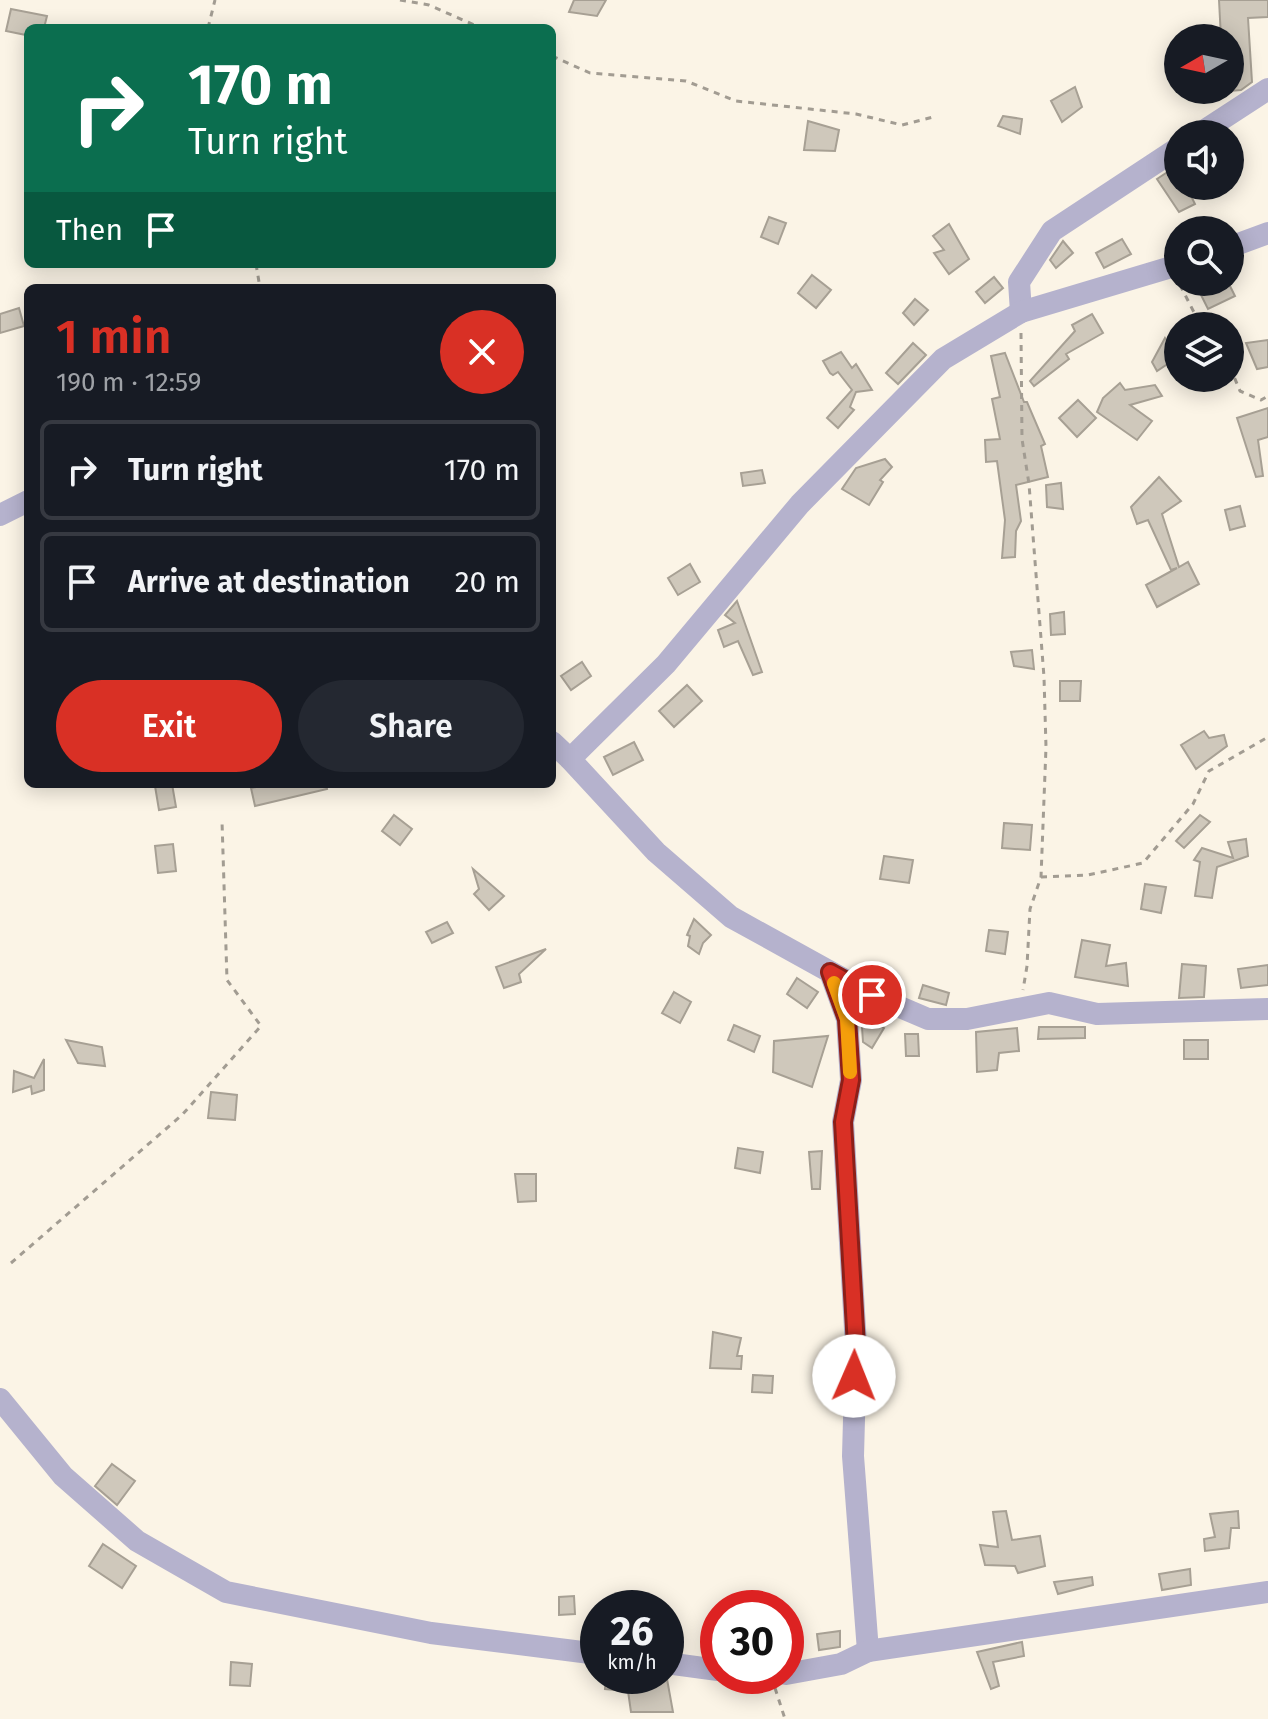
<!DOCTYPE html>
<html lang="en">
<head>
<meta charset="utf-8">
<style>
	:root { --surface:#171b24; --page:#242831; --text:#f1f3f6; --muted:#9ea1a6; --line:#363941; --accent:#d93025 }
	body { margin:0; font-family:"Fira Sans",sans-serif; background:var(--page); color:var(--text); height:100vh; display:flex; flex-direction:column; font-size:30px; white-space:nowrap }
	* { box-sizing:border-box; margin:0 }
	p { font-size:26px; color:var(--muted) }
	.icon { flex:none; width:44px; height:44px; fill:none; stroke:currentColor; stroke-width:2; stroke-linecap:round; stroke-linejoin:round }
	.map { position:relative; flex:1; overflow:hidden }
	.drawer { position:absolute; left:24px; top:284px; width:532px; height:504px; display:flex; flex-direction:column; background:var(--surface); border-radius:12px; box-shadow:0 4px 20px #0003 }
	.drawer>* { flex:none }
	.banner { position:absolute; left:24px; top:24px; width:532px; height:244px; border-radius:12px; box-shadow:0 4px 20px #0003; background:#0b6e4f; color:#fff; overflow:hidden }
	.needle { width:52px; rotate:261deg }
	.buttons { position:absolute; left:1164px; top:24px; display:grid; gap:16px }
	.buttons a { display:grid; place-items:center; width:80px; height:80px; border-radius:50%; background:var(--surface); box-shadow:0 4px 20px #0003; font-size:40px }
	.speed { position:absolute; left:580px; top:1590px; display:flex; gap:16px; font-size:40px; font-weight:700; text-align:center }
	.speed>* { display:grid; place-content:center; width:104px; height:104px; border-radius:50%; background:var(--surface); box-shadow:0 4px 20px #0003; line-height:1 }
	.speed small { font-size:20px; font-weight:400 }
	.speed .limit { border:12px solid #d22; background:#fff; color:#111 }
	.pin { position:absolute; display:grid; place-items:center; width:68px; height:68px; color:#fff; margin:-34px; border:4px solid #fff; border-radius:50%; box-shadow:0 2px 8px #0007 }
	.me { position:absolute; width:88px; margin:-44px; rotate:1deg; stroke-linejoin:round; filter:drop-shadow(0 0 6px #0008) }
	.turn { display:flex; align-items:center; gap:28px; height:168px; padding:0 32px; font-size:36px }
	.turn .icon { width:104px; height:104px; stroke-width:2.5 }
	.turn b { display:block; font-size:56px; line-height:68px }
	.then { display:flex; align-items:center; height:76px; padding:0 32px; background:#0003; gap:16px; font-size:30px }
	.round { display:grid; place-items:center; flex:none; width:84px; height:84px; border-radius:42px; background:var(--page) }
	.summary { display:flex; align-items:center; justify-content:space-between; height:136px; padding:0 32px }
	h1 { font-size:48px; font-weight:600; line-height:60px; color:var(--accent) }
	.cta { display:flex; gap:16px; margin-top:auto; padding:16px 32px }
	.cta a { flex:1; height:92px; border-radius:48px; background:var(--accent); color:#fff; font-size:32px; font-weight:600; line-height:92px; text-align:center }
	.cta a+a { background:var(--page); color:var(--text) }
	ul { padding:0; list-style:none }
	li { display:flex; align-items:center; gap:24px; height:100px; margin:0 16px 12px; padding:0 16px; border:4px solid var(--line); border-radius:12px }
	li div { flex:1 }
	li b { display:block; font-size:30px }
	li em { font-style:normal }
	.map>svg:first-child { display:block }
</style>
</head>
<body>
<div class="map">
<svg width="1268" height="1719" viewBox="0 0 1268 1719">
	<rect width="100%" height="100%" fill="#fbf4e6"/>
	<!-- building -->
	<g fill="#cfc8bb" stroke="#a7a094" stroke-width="2">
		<polygon points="574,0 606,0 597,16 569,12"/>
		<polygon points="1219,0 1268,0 1268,17 1248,18 1252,82 1241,90 1230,91 1230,38 1221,38"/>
		<polygon points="11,9 47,16 44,28 28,28 26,35 6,31"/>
		<polygon points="1075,87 1082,107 1062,122 1051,101"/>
		<polygon points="1003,116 1022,119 1020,134 998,126"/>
		<polygon points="808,121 839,130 835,151 804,150"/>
		<polygon points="1178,165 1178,186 1186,186 1195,204 1179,212 1157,179"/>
		<polygon points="769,217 786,223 778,244 761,237"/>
		<polygon points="949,224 969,259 949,274 934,253 944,250 933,236"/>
		<polygon points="1122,239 1131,254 1104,268 1096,253"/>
		<polygon points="1063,241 1073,253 1056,268 1050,260"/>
		<polygon points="812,275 831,290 816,308 798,293"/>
		<polygon points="994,277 1003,288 985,303 976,292"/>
		<polygon points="1206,282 1228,282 1235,296 1208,309 1197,287"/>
		<polygon points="915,299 928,310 914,325 903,313"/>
		<polygon points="19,308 24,326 0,333 0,314"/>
		<polygon points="1092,314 1103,333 1066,354 1069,359 1034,386 1030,381 1075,331 1072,325"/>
		<polygon points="1165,338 1178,357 1157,371 1152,362"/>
		<polygon points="1268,340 1268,367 1257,369 1246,343"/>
		<polygon points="913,343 926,355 898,384 886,373"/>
		<polygon points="841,352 852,368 856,364 872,390 856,392 850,407 854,410 838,428 827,418 852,390 838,372 833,375 830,373 823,361"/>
		<polygon points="1005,353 1024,402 1027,402 1045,444 1041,446 1048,477 1016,485 1021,521 1016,531 1015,557 1002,558 1005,520 997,461 986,462 985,440 1000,439 992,399 1000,397 991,356"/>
		<polygon points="1120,383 1125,390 1155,385 1162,396 1130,405 1152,421 1137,440 1097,412 1103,398"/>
		<polygon points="1078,400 1096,418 1077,437 1059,418"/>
		<polygon points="1268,408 1268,437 1258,440 1263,476 1256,477 1237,418"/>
		<polygon points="885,459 892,467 880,480 883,482 869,505 842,489 856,468"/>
		<polygon points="762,470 765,483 743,486 741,473"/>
		<polygon points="1159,477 1181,501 1162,514 1179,567 1188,562 1199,584 1157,607 1146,585 1177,568 1171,570 1148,520 1137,524 1131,507"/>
		<polygon points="1061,483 1063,509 1047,507 1046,485"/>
		<polygon points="1240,506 1245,526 1230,530 1225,510"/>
		<polygon points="690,564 700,582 678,595 668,578"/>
		<polygon points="737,601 762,672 753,675 738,641 724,647 718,630 735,623 725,615"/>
		<polygon points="1064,612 1065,634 1051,635 1050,614"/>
		<polygon points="1032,650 1034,669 1014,666 1011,652"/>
		<polygon points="582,662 591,676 571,690 561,676"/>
		<polygon points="1060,681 1081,681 1080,701 1060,701"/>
		<polygon points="687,685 702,701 674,727 659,711"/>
		<polygon points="1204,731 1209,738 1224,735 1227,746 1196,769 1181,745"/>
		<polygon points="634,742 643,760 613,775 604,757"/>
		<polygon points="172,784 176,807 159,810 155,786"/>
		<polygon points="270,784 326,784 327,789 255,806 251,788"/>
		<polygon points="394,815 412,829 400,845 382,831"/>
		<polygon points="1200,815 1210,822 1184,848 1176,841"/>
		<polygon points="1004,823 1032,825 1030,850 1002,848"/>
		<polygon points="1246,839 1248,856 1217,867 1212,898 1195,896 1200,862 1194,860 1202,848 1233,858 1228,842"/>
		<polygon points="173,844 176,871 158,873 155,846"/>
		<polygon points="884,856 913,860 909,883 880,879"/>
		<polygon points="473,869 504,896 489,910 474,894 479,889"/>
		<polygon points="1145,884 1166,887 1161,913 1141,909"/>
		<polygon points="694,919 711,935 703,943 699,954 688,946 690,936 687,935"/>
		<polygon points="447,922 453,933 432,943 426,932"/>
		<polygon points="989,930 1008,932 1005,954 986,951"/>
		<polygon points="1082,940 1110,945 1106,966 1126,963 1128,986 1075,977"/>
		<polygon points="546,949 519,974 521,982 504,988 496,967"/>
		<polygon points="1182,964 1206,966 1204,997 1179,998"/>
		<polygon points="1268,965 1268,985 1241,988 1238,969"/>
		<polygon points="797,978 818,992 807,1008 787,994"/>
		<polygon points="923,985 949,993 946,1005 919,998"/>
		<polygon points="674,992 691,1002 680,1023 662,1013"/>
		<polygon points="867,1018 884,1028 872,1048 863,1042 862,1027"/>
		<polygon points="734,1025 760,1036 754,1052 728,1040"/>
		<polygon points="1039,1027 1085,1027 1085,1038 1038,1039"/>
		<polygon points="1017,1028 1019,1051 999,1053 997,1070 977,1072 976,1032"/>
		<polygon points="905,1034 918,1034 919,1056 906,1056"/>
		<polygon points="828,1036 812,1087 773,1072 774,1041"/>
		<polygon points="66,1040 102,1047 105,1066 78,1063"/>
		<rect x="1184" y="1040" width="24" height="19"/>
		<polygon points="44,1059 44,1090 32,1094 31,1086 13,1092 14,1071 34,1078"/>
		<polygon points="211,1092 237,1095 235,1120 208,1118"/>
		<polygon points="738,1148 763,1152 760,1173 735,1168"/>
		<polygon points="822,1151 820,1189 812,1189 809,1152"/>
		<polygon points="515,1174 536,1174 536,1201 518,1202"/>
		<polygon points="713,1332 741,1338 737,1356 742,1356 741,1369 710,1368"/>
		<polygon points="753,1375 773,1376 772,1393 752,1392"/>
		<polygon points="112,1464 135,1481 117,1505 95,1486"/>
		<polygon points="1006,1511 1012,1540 1040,1536 1045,1566 1018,1573 1015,1566 985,1565 980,1545 998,1547 993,1512"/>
		<polygon points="1238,1511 1239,1528 1231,1528 1229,1548 1205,1551 1204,1539 1215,1537 1210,1514"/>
		<polygon points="103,1544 136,1566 122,1588 89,1566"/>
		<polygon points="1190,1569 1191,1585 1162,1590 1159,1574"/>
		<polygon points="1092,1577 1093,1585 1058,1594 1054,1582"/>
		<polygon points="574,1596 575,1614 559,1615 559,1597"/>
		<polygon points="840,1631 840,1647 819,1650 817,1634"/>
		<polygon points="1022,1642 1024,1656 993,1662 999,1686 991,1689 977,1652"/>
		<polygon points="231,1662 252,1664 250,1686 230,1685"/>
		<polygon points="606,1676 667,1679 673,1712 631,1712 628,1691 605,1689"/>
	</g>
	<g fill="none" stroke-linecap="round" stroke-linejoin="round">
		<!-- path -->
		<g stroke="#a29c92" stroke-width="3" stroke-dasharray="6 6" stroke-linecap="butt">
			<polyline points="400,0 429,5 481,28"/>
			<polyline points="208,28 215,0"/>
			<polyline points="552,56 590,73 686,81 736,101 856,114 902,125 937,116"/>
			<polyline points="256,264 260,288"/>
			<polyline points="1180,285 1201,326"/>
			<polyline points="1021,333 1022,439 1029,484 1044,677 1046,747 1041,877 1030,909 1027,966 1023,990"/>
			<polyline points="1230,367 1240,391 1261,400 1268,396"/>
			<polyline points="1041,877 1088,875 1143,863 1193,804 1209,771 1268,737"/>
			<polyline points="11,1263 182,1115 261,1026 227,980 222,821"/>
			<polyline points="775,1688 785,1719"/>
		</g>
		<!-- minor -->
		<g stroke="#b5b2cd" stroke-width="22">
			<polyline points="1199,134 1268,89"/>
			<polyline points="1230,247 1268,233"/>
			<polyline points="1021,312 1019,282 1052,231 1178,148"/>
			<polyline points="0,515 28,501"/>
			<polyline points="552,742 570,759 666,664 800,504 943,359 1021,312 1178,265"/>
			<polyline points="570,759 656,852 731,917 872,995 928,1019 967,1019 1049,1003 1097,1014 1268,1009"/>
			<polyline points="830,972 847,1019 851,1080 843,1122 856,1346 853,1456 868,1651"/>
			<polyline points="0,1399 63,1476 137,1541 226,1592 431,1633 598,1654"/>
			<polyline points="666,1663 718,1670"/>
			<polyline points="786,1674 841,1664 868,1651 1268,1592"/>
		</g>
	</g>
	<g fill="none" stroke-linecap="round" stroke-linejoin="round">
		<!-- route casing -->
		<g stroke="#8d1f18" stroke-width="20">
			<polyline id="route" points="854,1376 856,1346 843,1122 851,1080 847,1019 830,972 872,995"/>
		</g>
		<!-- route -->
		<use href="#route" stroke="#d93025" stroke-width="14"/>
		<!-- slow -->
		<polyline stroke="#f59e0b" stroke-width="14" points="834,983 847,1019 850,1072"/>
	</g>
</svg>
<div class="buttons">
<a><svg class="needle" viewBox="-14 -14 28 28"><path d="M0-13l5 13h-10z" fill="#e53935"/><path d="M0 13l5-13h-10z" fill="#9ea1a6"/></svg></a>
<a><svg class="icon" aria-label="sound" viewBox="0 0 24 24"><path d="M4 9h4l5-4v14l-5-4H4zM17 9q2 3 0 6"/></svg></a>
<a><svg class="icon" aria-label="search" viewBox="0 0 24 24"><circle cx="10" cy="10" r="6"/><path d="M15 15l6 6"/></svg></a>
<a><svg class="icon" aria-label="layers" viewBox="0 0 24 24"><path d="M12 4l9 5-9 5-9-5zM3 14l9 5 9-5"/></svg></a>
</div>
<div class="speed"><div>26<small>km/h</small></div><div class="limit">30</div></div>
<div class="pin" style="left:872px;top:995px;background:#d93025"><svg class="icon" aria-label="arrive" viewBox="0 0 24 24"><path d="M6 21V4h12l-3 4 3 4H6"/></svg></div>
<svg class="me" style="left:854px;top:1376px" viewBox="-20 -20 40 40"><circle r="19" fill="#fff"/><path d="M0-13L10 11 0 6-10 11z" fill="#d93025"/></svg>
<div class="banner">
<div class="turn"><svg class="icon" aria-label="right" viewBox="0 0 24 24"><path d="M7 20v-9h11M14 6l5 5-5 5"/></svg><div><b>170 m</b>Turn right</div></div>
<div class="then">Then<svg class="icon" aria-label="arrive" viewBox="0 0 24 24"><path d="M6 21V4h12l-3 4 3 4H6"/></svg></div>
</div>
<section class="drawer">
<div class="summary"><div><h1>1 min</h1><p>190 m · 12:59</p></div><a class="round" style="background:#d93025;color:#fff"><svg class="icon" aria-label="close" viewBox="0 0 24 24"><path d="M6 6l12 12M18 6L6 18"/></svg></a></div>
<ul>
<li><svg class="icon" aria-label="right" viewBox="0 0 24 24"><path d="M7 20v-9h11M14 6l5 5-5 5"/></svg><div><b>Turn right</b></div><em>170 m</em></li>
<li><svg class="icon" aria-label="arrive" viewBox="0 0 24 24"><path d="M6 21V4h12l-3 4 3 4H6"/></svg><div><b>Arrive at destination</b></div><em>20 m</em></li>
</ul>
<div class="cta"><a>Exit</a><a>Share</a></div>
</section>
</div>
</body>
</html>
